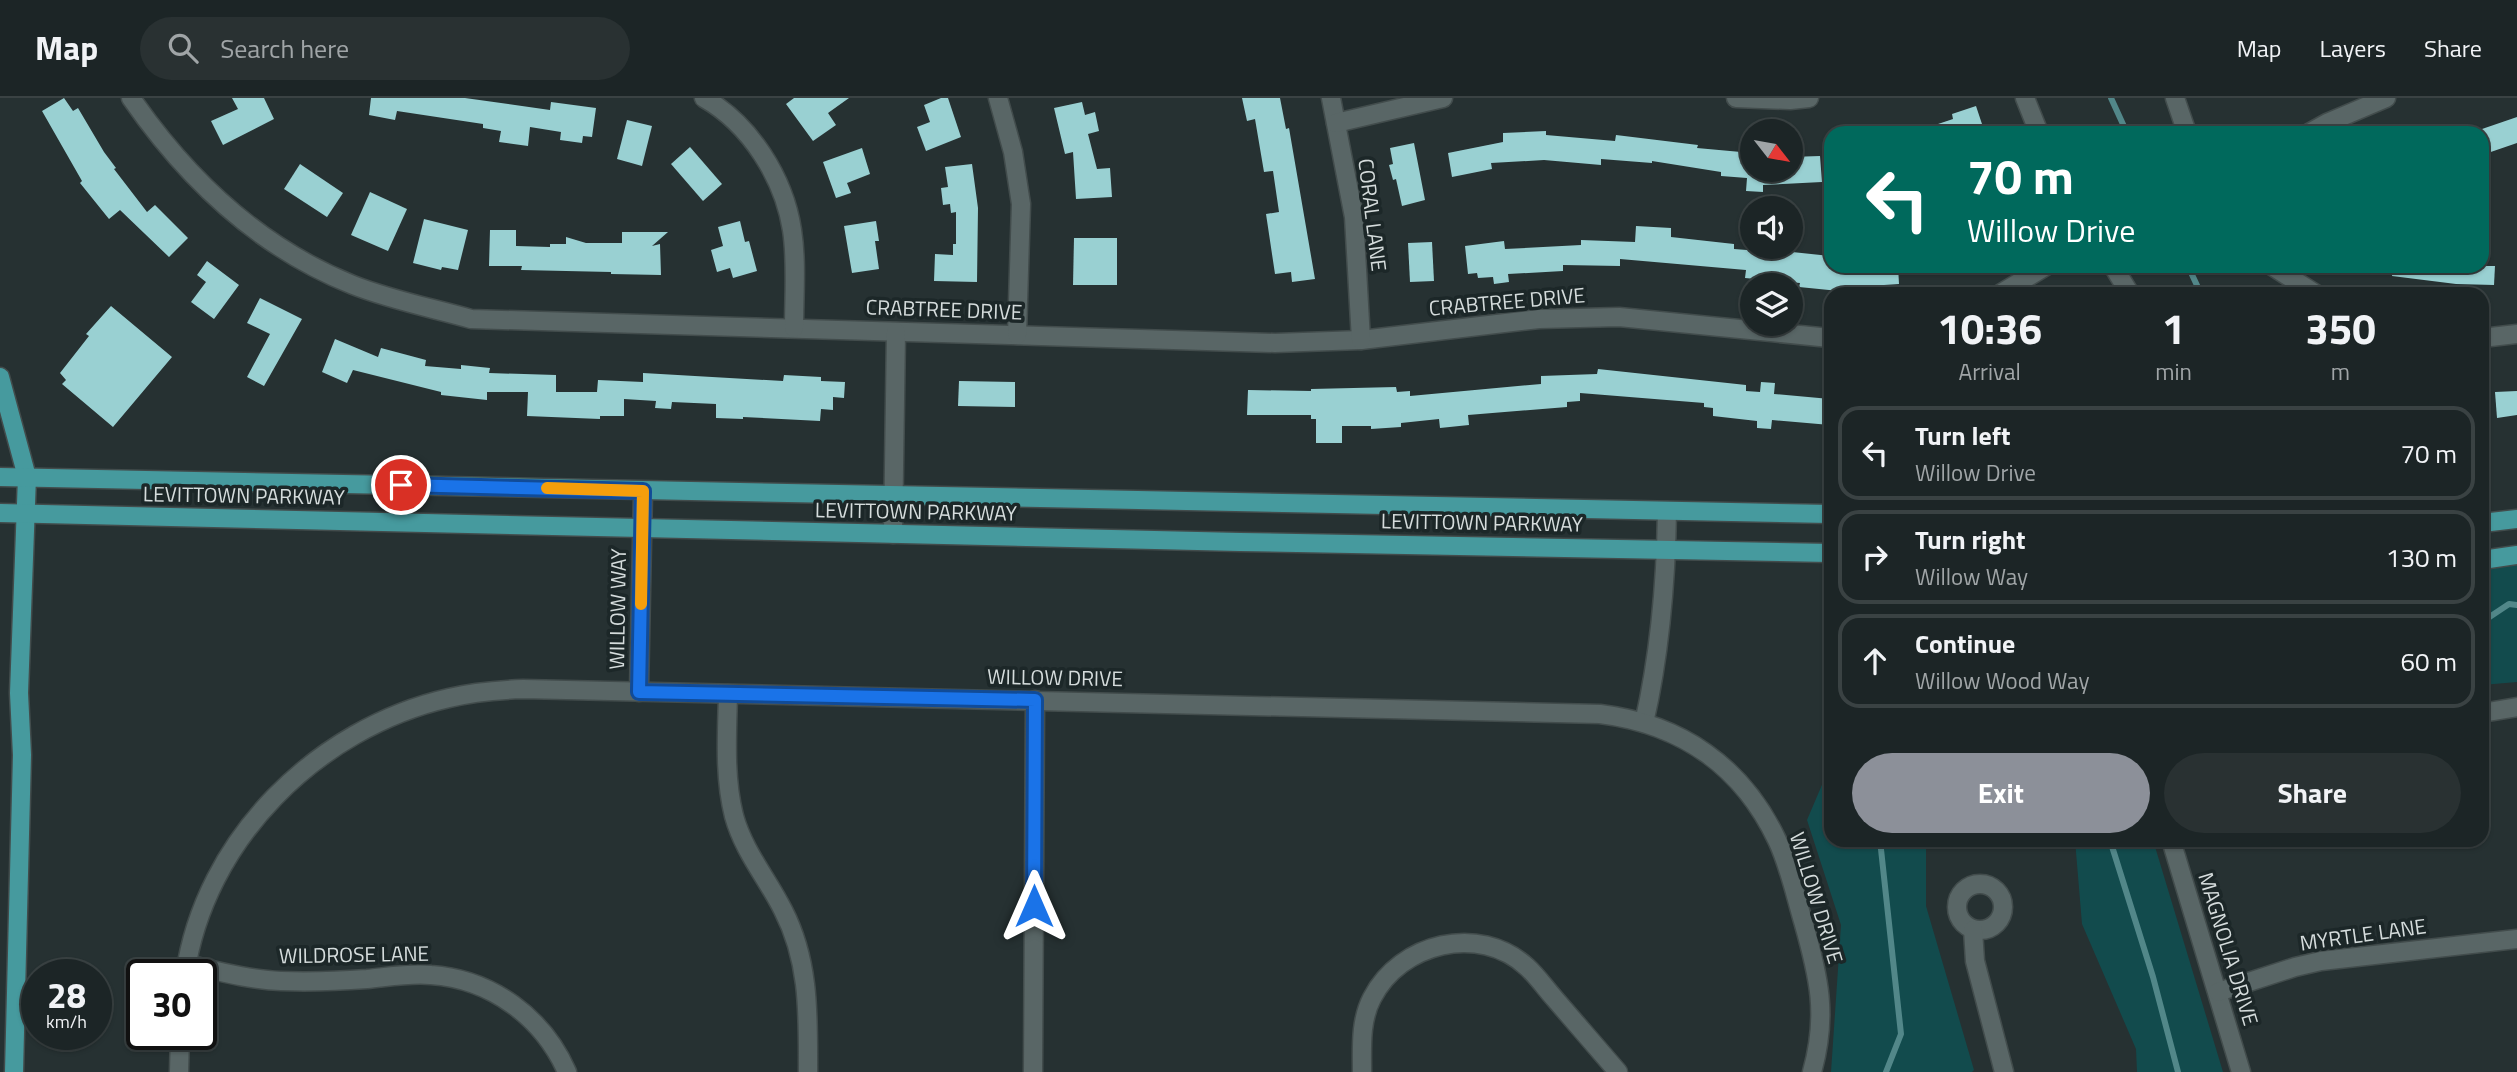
<!DOCTYPE html>
<html lang="en">
<head>
<meta charset="utf-8">
<style>
	:root { --surface:#1c2526; --page:#293132; --text:#f1f3f6; --muted:#a0a5a7; --line:#3a4243; --accent:#8c9099 }
	body { margin:0; font-family:"Titillium Web",sans-serif; background:var(--page); color:var(--text); height:100vh; display:flex; flex-direction:column; font-size:26px; white-space:nowrap }
	* { box-sizing:border-box; margin:0 }
	p { font-size:23px; color:var(--muted) }
	.icon { flex:none; width:38px; height:38px; fill:none; stroke:currentColor; stroke-width:2; stroke-linecap:round; stroke-linejoin:round }
	.map { position:relative; flex:1; overflow:hidden }
	.panel { position:absolute; left:1824px; top:189px; width:665px; height:560px; display:flex; flex-direction:column; background:var(--surface); border-radius:21px; box-shadow:0 2px 5px #0004,0 0 0 2px var(--line) }
	.panel>* { flex:none }
	.guide { position:absolute; left:1824px; top:28px; width:665px; height:147px; border-radius:21px; box-shadow:0 2px 5px #0004,0 0 0 2px var(--line); background:#00695c; color:#fff; overflow:hidden }
	.needle { width:46px; rotate:121deg }
	.buttons { position:absolute; left:1740px; top:21px; display:grid; gap:14px }
	.buttons a { display:grid; place-items:center; width:63px; height:63px; border-radius:50%; background:var(--surface); box-shadow:0 2px 5px #0004,0 0 0 2px var(--line); font-size:35px }
	.speed { position:absolute; left:21px; top:861px; display:flex; gap:14px; font-size:35px; font-weight:700; text-align:center }
	.speed>* { display:grid; place-content:center; width:91px; height:91px; border-radius:50%; background:var(--surface); box-shadow:0 2px 5px #0004,0 0 0 2px var(--line); line-height:1 }
	.speed small { font-size:18px; font-weight:400 }
	.speed .limit { border:4px solid #111; border-radius:10px; background:#fff; color:#111 }
	.pin { position:absolute; display:grid; place-items:center; width:60px; height:60px; color:#fff; margin:-30px; border:4px solid #fff; border-radius:50%; box-shadow:0 2px 7px #0007 }
	.me { position:absolute; width:77px; margin:-38px; rotate:0deg; stroke-linejoin:round; filter:drop-shadow(0 0 5px #0008) }
	.turn { display:flex; align-items:center; gap:24px; height:147px; padding:0 28px; font-size:32px }
	.turn .icon { width:91px; height:91px; stroke-width:2.5 }
	.turn b { display:block; font-size:49px; line-height:60px }
	.eta { display:flex; justify-content:space-evenly; align-items:center; height:119px; text-align:center }
	.eta b { font-size:42px; font-weight:700; line-height:49px }
	.primary-button { display:flex; gap:14px; margin-top:auto; padding:14px 28px }
	.primary-button a { flex:1; height:80px; border-radius:42px; background:var(--accent); color:#fff; font-size:28px; font-weight:700; line-height:80px; text-align:center }
	.primary-button a+a { background:var(--page); color:var(--text) }
	ul { padding:0; list-style:none }
	li { display:flex; align-items:center; gap:21px; height:94px; margin:0 14px 10px; padding:0 14px; border:4px solid var(--line); border-radius:21px }
	li div { flex:1 }
	li b { display:block; font-size:26px }
	li em { font-style:normal }
	header { display:flex; align-items:center; gap:42px; box-sizing:border-box; height:98px; padding:0 35px; background:var(--surface); border-bottom:2px solid var(--line) }
	header strong { font-size:33px }
	nav { display:flex; gap:38px; margin-inline-start:auto; font-size:24px }
	.search { width:490px; height:63px; background:var(--page); display:flex; align-items:center; gap:18px; box-sizing:border-box; padding:0 24px; border-radius:38px; color:var(--muted); font-size:26px }
	.map>svg:first-child { display:block }
</style>
</head>
<body>
<header>
<strong>Map</strong>
<div class="search"><svg class="icon" aria-label="search" viewBox="0 0 24 24"><circle cx="10" cy="10" r="6"/><path d="M15 15l6 6"/></svg>Search here</div>
<nav><a>Map</a><a>Layers</a><a>Share</a></nav>
</header>
<div class="map">
<svg width="2517" height="974" viewBox="0 0 2517 974">
	<rect width="100%" height="100%" fill="#263132"/>
	<!-- green -->
	<g fill="#124b4d">
		<polygon points="2517,457 2517,584 2482,587 2482,462"/>
		<polygon points="1830,668 1830,742 1926,742 1926,808 1974,972 1972,974 1831,974 1841,827 1807,722"/>
		<polygon points="2075,742 2153,742 2223,974 2137,974 2136,951 2082,826"/>
	</g>
	<g fill="none" stroke-linecap="round" stroke-linejoin="round">
		<!-- stream -->
		<g stroke="#528789" stroke-width="6">
			<polyline points="2111,0 2127,35"/>
			<polyline points="2188,168 2201,196"/>
			<polyline points="2482,524 2509,506 2517,507"/>
			<polyline points="1880,742 1901,936 1886,974"/>
			<polyline points="2110,742 2153,879 2178,974"/>
		</g>
	</g>
	<!-- building -->
	<g fill="#99d0d2">
		<polygon points="64,0 73,13 78,10 104,54 116,70 114,71 147,114 155,107 188,140 169,159 120,112 109,121 80,85 82,83 42,13"/>
		<polygon points="232,0 264,0 274,21 223,47 211,23 238,11"/>
		<polygon points="371,0 465,0 550,12 551,4 596,10 592,39 583,38 582,45 560,42 561,34 530,29 528,48 499,44 501,33 483,30 483,26 397,13 395,22 369,17"/>
		<polygon points="794,0 849,0 828,15 836,27 813,43 786,6"/>
		<polygon points="941,0 948,0 961,39 926,53 917,29 930,24 924,7"/>
		<polygon points="1242,0 1280,0 1286,31 1289,30 1315,181 1292,184 1291,174 1275,176 1266,116 1279,114 1273,73 1264,74 1255,21 1247,23"/>
		<polygon points="1082,4 1085,17 1095,14 1099,33 1088,36 1097,71 1110,70 1112,99 1076,101 1073,54 1065,56 1054,10"/>
		<polygon points="1976,8 1985,35 1921,35 1920,32 1953,21 1952,16"/>
		<polygon points="2517,19 2517,45 2482,57 2482,31"/>
		<polygon points="627,22 652,28 642,68 617,61"/>
		<polygon points="1546,33 1546,37 1615,43 1616,37 1698,47 1697,50 1752,55 1752,72 1790,72 1790,59 1820,58 1822,84 1763,87 1763,94 1746,93 1747,80 1721,78 1721,74 1652,63 1652,65 1601,61 1601,67 1544,62 1491,65 1492,71 1452,79 1448,55 1503,44 1503,35"/>
		<polygon points="1414,45 1425,102 1402,108 1396,81 1393,82 1389,67 1393,66 1390,50"/>
		<polygon points="690,49 722,86 703,103 671,66"/>
		<polygon points="862,50 870,76 847,85 851,95 836,100 823,64"/>
		<polygon points="300,66 343,95 327,119 284,91"/>
		<polygon points="972,66 978,110 977,184 934,183 935,156 953,157 953,146 956,146 956,114 951,115 950,106 943,107 941,90 948,89 945,69"/>
		<polygon points="370,94 407,111 388,153 351,137"/>
		<polygon points="424,121 468,132 458,172 442,169 441,172 413,165"/>
		<polygon points="740,123 745,144 749,143 757,173 733,180 730,170 717,174 711,152 723,148 718,129"/>
		<polygon points="876,123 879,143 875,143 879,171 852,175 844,128"/>
		<polygon points="1636,128 1671,130 1671,139 1734,146 1734,151 1773,154 1773,152 1830,158 1830,168 1898,168 1899,186 1839,190 1839,193 1799,189 1800,185 1745,180 1746,172 1620,161 1620,168 1563,167 1563,173 1508,176 1509,184 1494,186 1493,179 1478,180 1477,175 1468,176 1465,148 1504,143 1505,151 1581,147 1581,142 1635,144"/>
		<polygon points="490,132 516,132 516,148 550,149 550,146 566,146 566,139 586,145 622,145 622,134 668,134 652,148 660,146 661,177 611,176 611,174 521,172 522,168 489,168"/>
		<polygon points="1074,140 1117,140 1117,187 1073,187"/>
		<polygon points="1432,144 1434,183 1410,184 1408,145"/>
		<polygon points="207,163 239,187 214,221 191,204 206,184 197,177"/>
		<polygon points="2393,168 2495,168 2494,187 2456,186 2392,178"/>
		<polygon points="260,200 302,221 264,288 247,279 270,236 247,225"/>
		<polygon points="111,208 172,259 113,329 62,286 66,282 60,275 89,238 86,236"/>
		<polygon points="335,241 378,259 381,250 426,262 425,268 461,271 461,267 490,270 489,275 556,277 556,294 597,294 598,282 643,284 643,275 783,283 784,277 821,279 821,283 845,284 844,300 833,299 833,312 821,311 820,323 743,319 743,321 716,320 716,306 672,304 671,311 655,310 656,303 624,301 624,318 600,318 600,321 527,318 528,294 487,294 487,302 441,297 441,294 353,272 347,285 322,274"/>
		<polygon points="1598,271 1746,287 1746,293 1760,294 1761,284 1775,285 1774,296 1830,301 1830,327 1772,322 1771,331 1757,330 1757,323 1713,318 1713,310 1704,309 1704,305 1580,295 1580,303 1567,304 1567,309 1468,317 1469,327 1440,330 1439,321 1401,325 1401,329 1371,331 1371,328 1342,328 1342,345 1316,345 1316,321 1311,321 1311,317 1247,317 1248,292 1311,293 1311,291 1396,289 1397,294 1410,293 1410,298 1541,286 1541,278 1597,276"/>
		<polygon points="959,283 1015,284 1015,309 958,308"/>
		<polygon points="2517,293 2517,317 2497,320 2495,294"/>
	</g>
	<g fill="none" stroke-linecap="round" stroke-linejoin="round">
		<!-- minor casing -->
		<g stroke="#424c4c" stroke-width="21">
			<g id="minor">
				<path d="M131 0C187 81 260 150 353 187 391 202 432 210 471 221L1275 245 1361 242 1539 221 1619 219 1830 240"/>
				<path d="M704 0C750 26 784 80 792 132 797 164 794 197 794 230"/>
				<polyline points="998,0 1013,54 1021,106 1017,237"/>
				<polyline points="1331,0 1354,119 1361,242"/>
				<polyline points="1736,0 1790,2 1809,0"/>
				<polyline points="2025,0 2039,35"/>
				<polyline points="2175,0 2187,35"/>
				<polyline points="1336,25 1443,0"/>
				<polyline points="2309,35 2327,25 2386,0"/>
				<polyline points="2113,168 2130,196"/>
				<polyline points="2272,168 2316,196"/>
				<polyline points="2000,196 2046,168"/>
				<polyline points="2482,240 2517,236"/>
				<polyline points="893,436 896,234"/>
				<polyline points="639,594 643,393"/>
				<path d="M728 596C727 637 724 678 734 718 744 754 767 780 783 812 810 864 808 918 808 974"/>
				<polyline points="2482,615 2517,609"/>
				<path d="M1644 625C1660 555 1666 485 1667 413"/>
				<polyline points="2171,742 2241,974"/>
				<circle cx="1980" cy="809" r="23"/>
				<polyline points="1973,832 1975,863 2004,974"/>
				<path d="M187 866C217 873 250 882 281 883 310 884 339 883 367 881 388 879 410 875 431 877 491 881 543 919 567 974"/>
				<path d="M185 877C204 742 317 630 449 600 473 594 498 592 523 591L1600 616C1681 626 1742 668 1777 742 1789 767 1795 796 1803 823 1819 879 1828 917 1812 974"/>
				<polyline points="2218,894 2295,869 2321,863 2517,841"/>
				<polyline points="179,974 180,936"/>
				<polyline points="1033,974 1035,602"/>
				<path d="M1362 974C1362 949 1360 923 1372 900 1400 845 1479 825 1527 869 1537 878 1546 891 1555 901 1576 925 1597 950 1618 974"/>
			</g>
		</g>
		<!-- major casing -->
		<g stroke="#424c4c" stroke-width="21">
			<g id="major">
				<polyline points="0,279 27,379 19,595 22,657 14,974"/>
				<polyline points="0,379 1830,416"/>
				<polyline points="0,415 1240,444 1830,455"/>
				<polyline points="2482,425 2517,421"/>
				<polyline points="2482,462 2517,457"/>
			</g>
		</g>
		<!-- minor -->
		<use href="#minor" stroke="#596666" stroke-width="18"/>
		<!-- major -->
		<use href="#major" stroke="#469a9e" stroke-width="18"/>
	</g>
	<g fill="none" stroke-linecap="round" stroke-linejoin="round">
		<!-- route casing -->
		<g stroke="#114b97" stroke-width="18">
			<polyline id="route" points="401,387 643,393 639,594 1035,602 1034,808"/>
		</g>
		<!-- route -->
		<use href="#route" stroke="#1a73e8" stroke-width="12"/>
		<!-- slow -->
		<polyline stroke="#f59e0b" stroke-width="12" points="547,390 643,393 641,506"/>
	</g>
	<g text-anchor="middle" stroke-width="7" stroke-linejoin="round" paint-order="stroke">
		<!-- street labels -->
		<g font-size="21" fill="#d5dcdc" stroke="#1c2728">
			<text transform="translate(1372 117) rotate(83)" y="7">CORAL LANE</text>
			<text transform="translate(1507 204) rotate(-5)" y="7">CRABTREE DRIVE</text>
			<text transform="translate(944 212) rotate(2)" y="7">CRABTREE DRIVE</text>
			<text transform="translate(244 398) rotate(1)" y="7">LEVITTOWN PARKWAY</text>
			<text transform="translate(916 414) rotate(1)" y="7">LEVITTOWN PARKWAY</text>
			<text transform="translate(1482 425) rotate(1)" y="7">LEVITTOWN PARKWAY</text>
			<text transform="translate(618 511) rotate(-89)" y="7">WILLOW WAY</text>
			<text transform="translate(1055 580) rotate(1)" y="7">WILLOW DRIVE</text>
			<text transform="translate(1816 800) rotate(73)" y="7">WILLOW DRIVE</text>
			<text transform="translate(2363 837) rotate(-8)" y="7">MYRTLE LANE</text>
			<text transform="translate(2228 851) rotate(73)" y="7">MAGNOLIA DRIVE</text>
			<text transform="translate(354 857) rotate(-1)" y="7">WILDROSE LANE</text>
		</g>
	</g>
</svg>
<div class="buttons">
<a><svg class="needle" viewBox="-14 -14 28 28"><path d="M0-13l5 13h-10z" fill="#e53935"/><path d="M0 13l5-13h-10z" fill="#a0a5a7"/></svg></a>
<a><svg class="icon" aria-label="sound" viewBox="0 0 24 24"><path d="M4 9h4l5-4v14l-5-4H4zM17 9q2 3 0 6"/></svg></a>
<a><svg class="icon" aria-label="layers" viewBox="0 0 24 24"><path d="M12 4l9 5-9 5-9-5zM3 14l9 5 9-5"/></svg></a>
</div>
<div class="speed"><div>28<small>km/h</small></div><div class="limit">30</div></div>
<div class="pin" style="left:401px;top:387px;background:#d93025"><svg class="icon" aria-label="arrive" viewBox="0 0 24 24"><path d="M6 21V4h12l-3 4 3 4H6"/></svg></div>
<svg class="me" style="left:1034px;top:808px" viewBox="-20 -20 40 40"><path d="M0-17L14 15 0 8-14 15z" fill="#1a73e8" stroke="#fff" stroke-width="4"/></svg>
<div class="guide">
<div class="turn"><svg class="icon" aria-label="left" viewBox="0 0 24 24"><path d="M17 20v-9H6M10 6l-5 5 5 5"/></svg><div><b>70 m</b>Willow Drive</div></div>
</div>
<section class="panel">
<div class="eta">
<div><b>10:36</b><p>Arrival</p></div>
<div><b>1</b><p>min</p></div>
<div><b>350</b><p>m</p></div>
</div>
<ul>
<li><svg class="icon" aria-label="left" viewBox="0 0 24 24"><path d="M17 20v-9H6M10 6l-5 5 5 5"/></svg><div><b>Turn left</b><p>Willow Drive</p></div><em>70 m</em></li>
<li><svg class="icon" aria-label="right" viewBox="0 0 24 24"><path d="M7 20v-9h11M14 6l5 5-5 5"/></svg><div><b>Turn right</b><p>Willow Way</p></div><em>130 m</em></li>
<li><svg class="icon" aria-label="ahead" viewBox="0 0 24 24"><path d="M12 20V5M6 11l6-6 6 6"/></svg><div><b>Continue</b><p>Willow Wood Way</p></div><em>60 m</em></li>
</ul>
<div class="primary-button"><a>Exit</a><a>Share</a></div>
</section>
</div>
</body>
</html>
